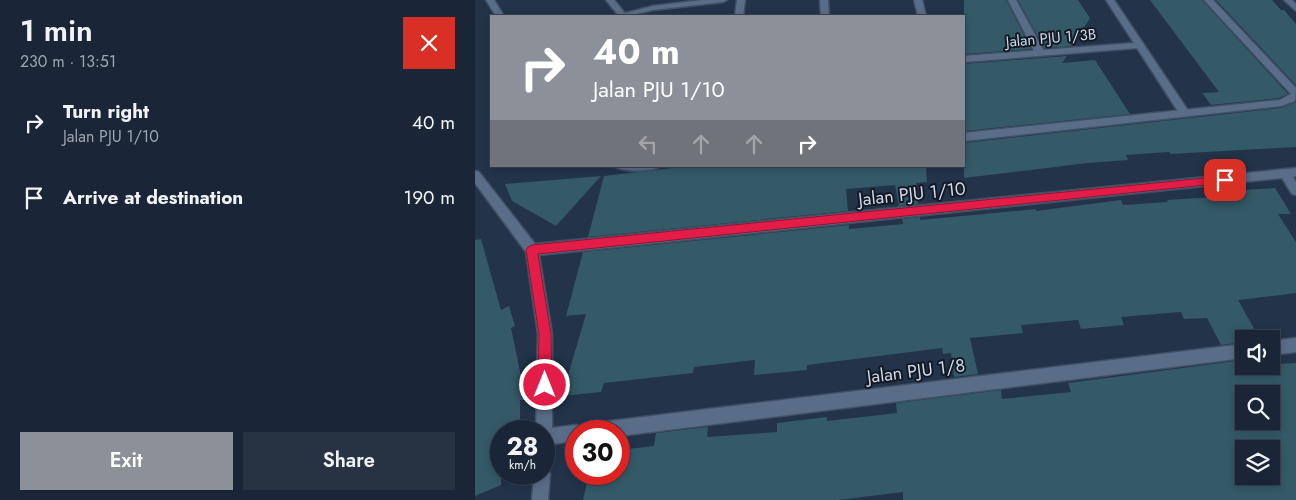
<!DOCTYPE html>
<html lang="en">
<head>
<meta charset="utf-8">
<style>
	:root { --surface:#1a2638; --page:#273243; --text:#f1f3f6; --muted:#9fa5ae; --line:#384353; --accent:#8c9099 }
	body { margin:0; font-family:Jost,sans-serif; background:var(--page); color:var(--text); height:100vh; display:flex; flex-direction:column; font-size:19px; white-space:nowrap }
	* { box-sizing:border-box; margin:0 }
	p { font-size:16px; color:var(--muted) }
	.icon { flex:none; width:28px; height:28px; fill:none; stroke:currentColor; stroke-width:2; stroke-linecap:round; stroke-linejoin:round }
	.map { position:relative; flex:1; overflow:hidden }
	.details { display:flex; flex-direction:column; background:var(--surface); width:475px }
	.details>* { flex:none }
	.hud { position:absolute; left:15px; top:15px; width:475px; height:152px; border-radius:0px; box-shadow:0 2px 8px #0003,0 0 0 1px var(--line); background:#8c9099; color:#fff; overflow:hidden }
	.buttons { position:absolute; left:760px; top:330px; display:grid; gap:10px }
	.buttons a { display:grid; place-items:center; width:45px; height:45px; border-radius:0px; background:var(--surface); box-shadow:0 2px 8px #0003,0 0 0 1px var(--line); font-size:25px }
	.speed { position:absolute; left:15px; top:420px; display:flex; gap:10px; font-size:25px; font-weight:700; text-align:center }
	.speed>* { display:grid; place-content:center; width:65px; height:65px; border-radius:50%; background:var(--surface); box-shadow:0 2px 8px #0003,0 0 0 1px var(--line); line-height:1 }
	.speed small { font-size:12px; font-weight:400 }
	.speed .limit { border:8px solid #d22; background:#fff; color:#111 }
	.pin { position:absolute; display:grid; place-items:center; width:42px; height:42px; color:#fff; margin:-21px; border-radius:10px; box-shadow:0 2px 8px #0006 }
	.me { position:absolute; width:55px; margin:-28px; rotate:0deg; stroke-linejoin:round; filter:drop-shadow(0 0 4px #0008) }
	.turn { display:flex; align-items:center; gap:18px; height:105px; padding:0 20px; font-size:22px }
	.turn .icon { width:65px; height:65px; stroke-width:2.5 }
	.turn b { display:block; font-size:35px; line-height:42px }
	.lanes { display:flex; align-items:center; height:48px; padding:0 20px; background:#0003; justify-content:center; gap:25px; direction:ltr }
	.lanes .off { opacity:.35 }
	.round { display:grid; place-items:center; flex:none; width:52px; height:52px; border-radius:0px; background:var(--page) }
	.headline { display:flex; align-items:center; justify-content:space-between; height:85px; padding:0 20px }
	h1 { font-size:30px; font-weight:600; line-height:38px }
	.action { display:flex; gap:10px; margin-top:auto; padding:10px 20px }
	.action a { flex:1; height:58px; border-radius:0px; background:var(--accent); color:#fff; font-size:20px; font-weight:600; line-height:58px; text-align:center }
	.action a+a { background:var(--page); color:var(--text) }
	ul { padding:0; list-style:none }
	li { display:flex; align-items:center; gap:15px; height:75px; padding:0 20px }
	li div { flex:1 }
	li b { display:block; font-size:19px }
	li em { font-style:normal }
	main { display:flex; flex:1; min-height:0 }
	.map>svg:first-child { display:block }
</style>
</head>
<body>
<main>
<section class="details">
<div class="headline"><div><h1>1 min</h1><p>230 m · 13:51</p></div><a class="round" style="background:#d93025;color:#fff"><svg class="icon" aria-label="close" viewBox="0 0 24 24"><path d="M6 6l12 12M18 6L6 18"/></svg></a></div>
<ul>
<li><svg class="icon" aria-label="right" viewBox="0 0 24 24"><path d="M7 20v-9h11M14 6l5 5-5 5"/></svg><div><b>Turn right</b><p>Jalan PJU 1/10</p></div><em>40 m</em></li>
<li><svg class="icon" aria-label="arrive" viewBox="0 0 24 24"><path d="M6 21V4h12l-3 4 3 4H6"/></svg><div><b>Arrive at destination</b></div><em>190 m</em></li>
</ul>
<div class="action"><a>Exit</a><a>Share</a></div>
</section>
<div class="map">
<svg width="821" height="500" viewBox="0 0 821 500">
	<rect width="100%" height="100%" fill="#22334a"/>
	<!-- building -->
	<g fill="#345967" fill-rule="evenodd">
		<polygon points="489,0 531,0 556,49 489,54"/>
		<polygon points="543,0 603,0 615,18 598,46 569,48"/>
		<polygon points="675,0 727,0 813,94 804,98 736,105 727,93 744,92"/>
		<polygon points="741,0 797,0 806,10 809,10 821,24 821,85"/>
		<polygon points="592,56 587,63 620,60 655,114 489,131 489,64"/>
		<polygon points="821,102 821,147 696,154 694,152 651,155 653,160 613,163 489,178 489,143 806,108"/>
		<polygon points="214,166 451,166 452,182 441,183 443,204 424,206 420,185 371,189 373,211 113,237 129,176"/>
		<polygon points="126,176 81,226 37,201 30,184"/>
		<polygon points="800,188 816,214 803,214 821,242 821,293 763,300 785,339 769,339 769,342 746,345 732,318 709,319 706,312 646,317 649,325 606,329 603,320 546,325 548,333 495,338 503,374 479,377 476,353 468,354 467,348 332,365 332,370 279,375 280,360 219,367 218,373 129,383 126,392 87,396 111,314 91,316 108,252 374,225 374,229 428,224 427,219 445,217 445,220 561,209 561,211 646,200 648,205 693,202 692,200 739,197 736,192"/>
		<polygon points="6,239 26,310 34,306 40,326 36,328 51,400 45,400 45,431 26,431 26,485 0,496 0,240"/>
		<path d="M796 358 800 364 821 363V500H428V492L363 500H108L114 474H144V450L179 446 181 433 233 427 232 437 302 432V423L352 417V421L422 413 421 403 526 390 527 399 596 392 593 383 769 360V366H796ZM769 394H796V421H769ZM769 449H796V476H769Z"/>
	</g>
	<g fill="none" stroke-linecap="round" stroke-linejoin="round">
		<!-- lane casing -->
		<g stroke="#414f63" stroke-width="3">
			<g id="lane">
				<polygon points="11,0 19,0 29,16 21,16"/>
				<polygon points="227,0 252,0 248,2 178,10 153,16 143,15 178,6"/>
				<polygon points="262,0 270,0 268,16 260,16"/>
				<polygon points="345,0 353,0 354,16 346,16"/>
				<polygon points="533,0 541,0 570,53 568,55 565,56 560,53"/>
				<polygon points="729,0 738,0 821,88 820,101 806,106 489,141 489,133 805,100 816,94"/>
				<path d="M140 166H185C180 172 145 172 140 166Z"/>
			</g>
		</g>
		<!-- street casing -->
		<g stroke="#414f63" stroke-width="3">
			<g id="street">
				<polygon points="131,0 139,0 152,16 144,16"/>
				<polygon points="439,0 447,0 451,16 443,16"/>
				<polygon points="631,0 639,0 714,112 714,116 706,116 662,48 489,62 489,56 659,43"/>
				<polygon points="809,0 817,0 821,4 821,11"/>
				<polygon points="821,168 821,176 818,177 821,182 821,195 817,194 807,178 64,255 77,334 77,428 101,425 107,427 108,431 101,431 101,441 77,444 75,457 69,459 69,431 61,431 63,334 51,252 0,183 0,171 4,172 60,244"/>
				<polygon points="821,338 821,352 796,355 796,341"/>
				<polygon points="769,344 769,358 144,436 144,431 111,431 113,425 119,423"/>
				<polygon points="69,467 73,468 75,474 73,500 57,500 59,474 69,474"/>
			</g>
		</g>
		<!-- lane -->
		<use href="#lane" fill="#5a6d88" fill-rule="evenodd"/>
		<!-- street -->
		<use href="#street" fill="#5a6d88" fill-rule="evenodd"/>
	</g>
	<!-- route -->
	<polygon fill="#e11d48" stroke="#92132f" points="750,176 756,180 750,183 63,254 76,334 77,385 75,390 70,392 65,390 63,385 64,334 51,250 53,247 57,245"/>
	<g text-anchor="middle" stroke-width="4" stroke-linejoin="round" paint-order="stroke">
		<!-- far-street labels -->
		<g font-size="15" fill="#cfd9e9" stroke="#131a25">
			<text transform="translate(576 38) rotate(-5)" y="5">Jalan PJU 1/3B</text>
		</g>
		<!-- street labels -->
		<g font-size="18" fill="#cfd9e9" stroke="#131a25">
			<text transform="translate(437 194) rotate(-6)" y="6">Jalan PJU 1/10</text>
			<text transform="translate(441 371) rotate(-7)" y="6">Jalan PJU 1/8</text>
		</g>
	</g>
</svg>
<div class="buttons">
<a><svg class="icon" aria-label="sound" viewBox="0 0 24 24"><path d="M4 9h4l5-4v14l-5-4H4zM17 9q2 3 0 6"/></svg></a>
<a><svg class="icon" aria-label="search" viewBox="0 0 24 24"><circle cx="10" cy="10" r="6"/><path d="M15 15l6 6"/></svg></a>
<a><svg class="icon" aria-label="layers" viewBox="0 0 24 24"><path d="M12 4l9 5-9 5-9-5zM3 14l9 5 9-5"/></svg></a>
</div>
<div class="speed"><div>28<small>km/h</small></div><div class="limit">30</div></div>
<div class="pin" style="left:750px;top:180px;background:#d93025"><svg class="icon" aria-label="arrive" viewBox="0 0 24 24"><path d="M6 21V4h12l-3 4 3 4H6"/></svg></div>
<svg class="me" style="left:70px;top:385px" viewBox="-20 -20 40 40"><circle r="17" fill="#e11d48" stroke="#fff" stroke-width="3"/><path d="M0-11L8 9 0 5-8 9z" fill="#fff"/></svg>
<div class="hud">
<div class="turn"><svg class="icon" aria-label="right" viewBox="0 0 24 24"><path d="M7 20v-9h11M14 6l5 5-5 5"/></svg><div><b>40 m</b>Jalan PJU 1/10</div></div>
<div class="lanes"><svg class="icon off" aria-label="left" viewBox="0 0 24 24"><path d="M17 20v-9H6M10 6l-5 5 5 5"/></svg><svg class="icon off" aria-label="ahead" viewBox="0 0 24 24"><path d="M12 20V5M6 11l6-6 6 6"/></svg><svg class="icon off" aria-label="ahead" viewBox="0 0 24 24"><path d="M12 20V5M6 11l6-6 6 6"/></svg><svg class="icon" aria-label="right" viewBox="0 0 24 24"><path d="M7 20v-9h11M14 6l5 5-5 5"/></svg></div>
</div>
</div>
</main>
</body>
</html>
